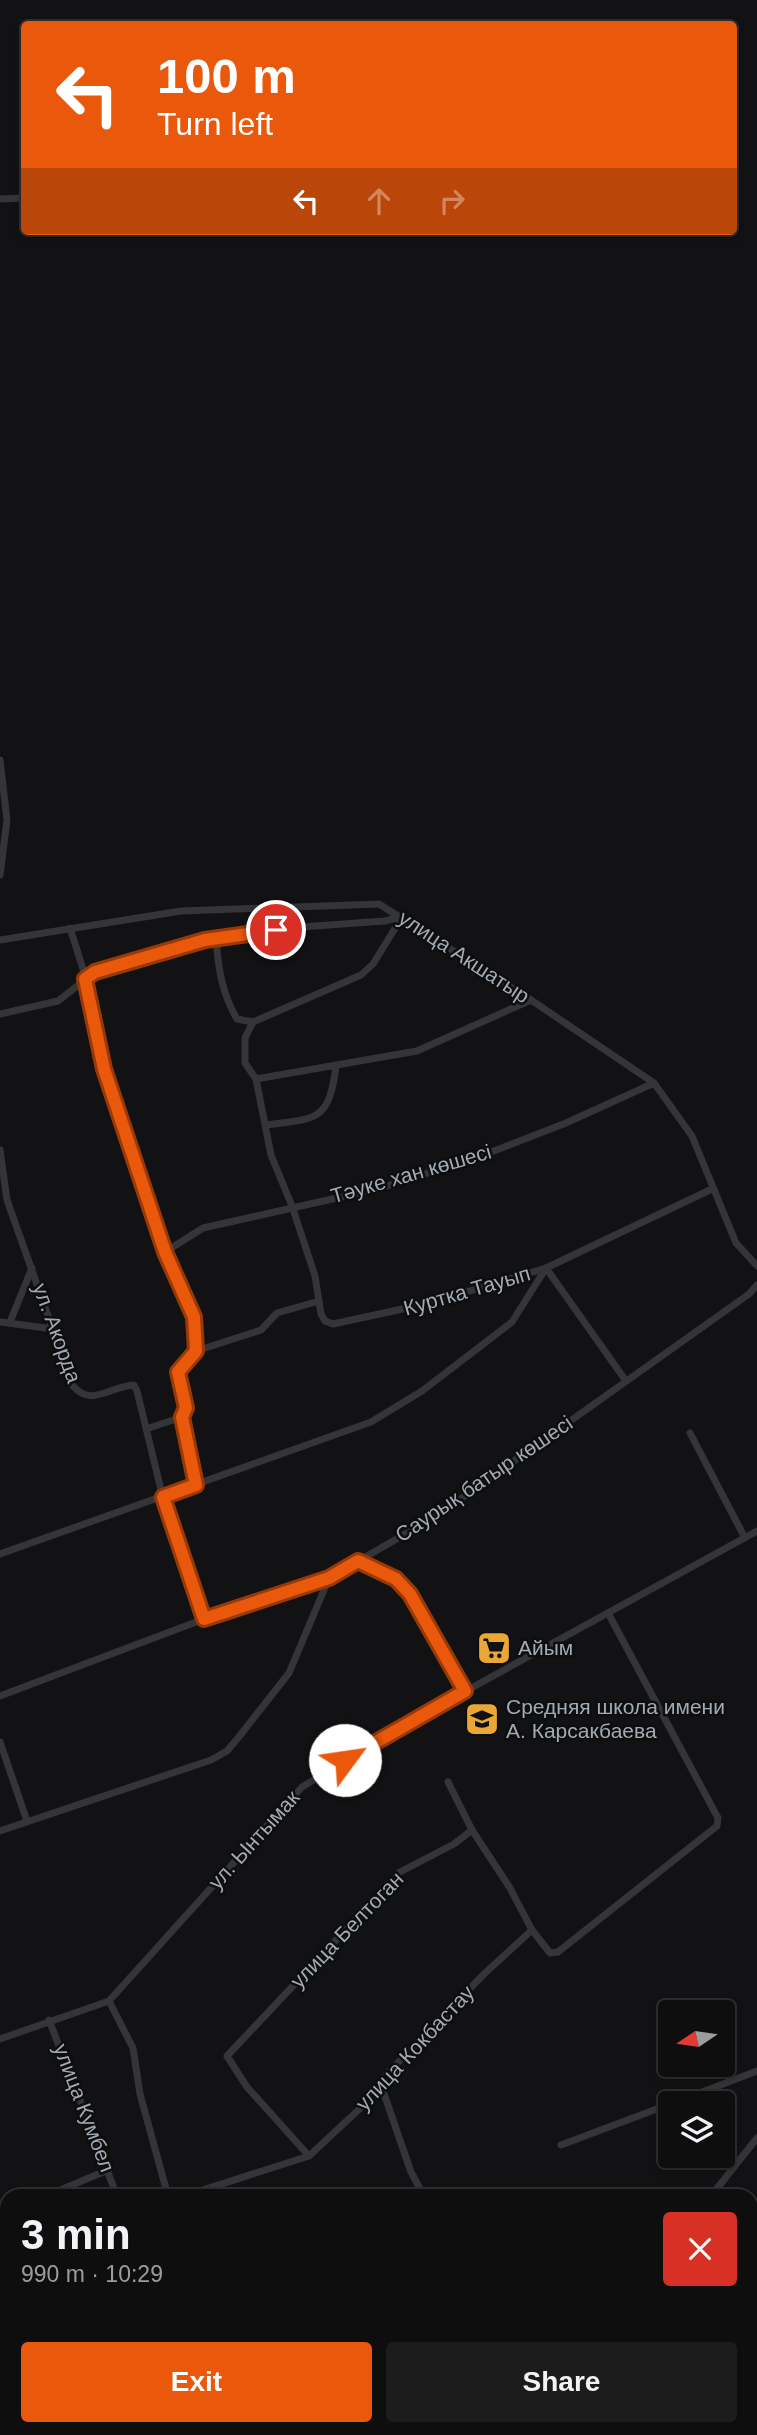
<!DOCTYPE html>
<html lang="en">
<head>
<meta charset="utf-8">
<style>
	:root { --surface:#0e0e0f; --page:#1c1c1d; --text:#f1f3f6; --muted:#9b9c9e; --line:#2e2e2f; --accent:#ea580c }
	body { margin:0; font-family:Helvetica,sans-serif; background:var(--page); color:var(--text); height:100vh; display:flex; flex-direction:column; font-size:26px; white-space:nowrap }
	* { box-sizing:border-box; margin:0 }
	p { font-size:23px; color:var(--muted) }
	.icon { flex:none; width:38px; height:38px; fill:none; stroke:currentColor; stroke-width:2; stroke-linecap:round; stroke-linejoin:round }
	.map { position:relative; flex:1; overflow:hidden }
	.side { position:absolute; left:0px; top:2189px; width:758px; height:247px; display:flex; flex-direction:column; background:var(--surface); border-radius:21px 21px 0 0; box-shadow:0 4px 10px #0003,0 0 0 2px var(--line) }
	.side>* { flex:none }
	.guide { position:absolute; left:21px; top:21px; width:716px; height:214px; border-radius:7px; box-shadow:0 4px 10px #0003,0 0 0 2px var(--line); background:#ea580c; color:#fff; overflow:hidden }
	.needle { width:46px; rotate:257deg }
	.buttons { position:absolute; left:658px; top:2000px; display:grid; gap:14px }
	.buttons a { display:grid; place-items:center; width:77px; height:77px; border-radius:7px; background:var(--surface); box-shadow:0 4px 10px #0003,0 0 0 2px var(--line); font-size:35px }
	.pin { position:absolute; display:grid; place-items:center; width:60px; height:60px; color:#fff; margin:-30px; border:4px solid #fff; border-radius:50%; box-shadow:0 2px 7px #0007 }
	.me { position:absolute; width:77px; margin:-38px; rotate:59deg; stroke-linejoin:round; filter:drop-shadow(0 0 5px #0008) }
	.turn { display:flex; align-items:center; gap:24px; height:147px; padding:0 21px; font-size:32px }
	.turn .icon { width:91px; height:91px; stroke-width:2.5 }
	.turn b { display:block; font-size:49px; line-height:60px }
	.lanes { display:flex; align-items:center; height:66px; padding:0 21px; background:#0003; justify-content:center; gap:35px; direction:ltr }
	.lanes .off { opacity:.35 }
	.round { display:grid; place-items:center; flex:none; width:74px; height:74px; border-radius:7px; background:var(--page) }
	.summary { display:flex; align-items:center; justify-content:space-between; height:119px; padding:0 21px }
	h1 { font-size:42px; font-weight:800; line-height:52px }
	.action { display:flex; gap:14px; margin-top:auto; padding:14px 21px }
	.action a { flex:1; height:80px; border-radius:7px; background:var(--accent); color:#fff; font-size:28px; font-weight:800; line-height:80px; text-align:center }
	.action a+a { background:var(--page); color:var(--text) }
	.map>svg:first-child { display:block }
</style>
</head>
<body>
<div class="map">
<svg width="757" height="2435" viewBox="0 0 757 2435">
	<rect width="100%" height="100%" fill="#121214"/>
	<g fill="none" stroke-linecap="round" stroke-linejoin="round">
		<!-- minor -->
		<g stroke="#343539" stroke-width="7">
			<polyline points="0,199 24,198"/>
			<polyline points="0,760 7,820 0,875"/>
			<polyline points="402,917 373,964 361,975 253,1022 245,1038 245,1063 256,1079 271,1155 292,1206 315,1276 321,1314 325,1321 333,1324 430,1303 546,1268 712,1189"/>
			<polyline points="70,928 83,969 104,1069 165,1252 194,1317 196,1351 178,1372 186,1407 182,1417 196,1485"/>
			<path d="M216 938C218 967 222 994 237 1019L253 1022"/>
			<polyline points="0,940 181,911 379,904 531,1000 654,1083 692,1136 736,1243 757,1266"/>
			<polyline points="0,1014 58,1001 95,972 205,940 260,930 384,921 402,917"/>
			<polyline points="256,1079 417,1051 531,1000"/>
			<path d="M267 1125C317 1118 329 1122 336 1066"/>
			<path d="M0 1150 7 1200 73 1386C92 1408 110 1386 134 1385L137 1391 163 1498 204 1619"/>
			<polyline points="165,1252 203,1228 381,1188 481,1156 566,1123 654,1083"/>
			<polyline points="0,1322 53,1329"/>
			<polyline points="10,1322 32,1268"/>
			<polyline points="196,1351 261,1330 277,1313 319,1301"/>
			<polyline points="146,1429 182,1417"/>
			<polyline points="690,1433 745,1538"/>
			<polyline points="0,1554 371,1422 422,1391 512,1322 546,1268 626,1381"/>
			<polyline points="358,1561 396,1579 410,1594 465,1691"/>
			<polyline points="0,1696 204,1619 329,1578"/>
			<polyline points="0,1742 27,1821"/>
			<polyline points="0,1831 211,1760 227,1751 238,1738 289,1673 329,1578 438,1515 749,1294 757,1285"/>
			<polyline points="532,1930 550,1953 558,1952 717,1826 718,1818 608,1613"/>
			<polyline points="109,2001 302,1787 411,1721 757,1531"/>
			<polyline points="109,2001 133,2048 140,2094 168,2196"/>
			<polyline points="49,2020 117,2196"/>
			<polyline points="0,2039 109,2001"/>
			<polyline points="382,2088 411,2172 424,2196"/>
			<polyline points="671,2104 757,2071"/>
			<polyline points="561,2145 670,2104"/>
			<polyline points="309,2156 247,2087 227,2056 400,1872 454,1844 472,1830 448,1782"/>
			<polyline points="46,2196 108,2170"/>
			<polyline points="184,2196 309,2156 382,2088 385,2076 484,1974 532,1930 510,1888 472,1830"/>
			<polyline points="711,2196 757,2138"/>
			<polyline points="0,2216 7,2213"/>
			<polyline points="31,2435 44,2429"/>
		</g>
	</g>
	<g fill="none" stroke-linecap="round" stroke-linejoin="round">
		<!-- route casing -->
		<g stroke="#983908" stroke-width="18">
			<polyline id="route" points="276,930 205,940 95,972 85,979 104,1069 165,1252 194,1317 196,1351 178,1372 186,1408 182,1417 196,1485 163,1497 204,1619 329,1578 358,1561 396,1579 410,1594 465,1691 345,1760"/>
		</g>
		<!-- route -->
		<use href="#route" stroke="#ea580c" stroke-width="12"/>
	</g>
	<!-- icons -->
	<defs>
		<g id="supermarket-square" transform="scale(1.75)"><rect x="-9" y="-9" width="18" height="18" rx="4" fill="#eaa735" stroke="#0d0e0f"/><path d="M-6-5.5h2.5l.6 2H6L4.5 2H-2.5L-4.4-4H-6ZM-1.5 3.2a1.3 1.3 0 1 0 .1 0ZM3 3.2a1.3 1.3 0 1 0 .1 0Z" fill="#111"/></g>
		<g id="school-square" transform="scale(1.75)"><rect x="-9" y="-9" width="18" height="18" rx="4" fill="#eaa735" stroke="#0d0e0f"/><path d="M0-5L7-2L0 1L-7-2ZM-4 1L0 2.5L4 1V4Q0 6-4 4Z" fill="#111"/></g>
	</defs>
	<g fill-rule="evenodd">
		<use href="#supermarket-square" x="494" y="1648"/>
		<use href="#school-square" x="482" y="1719"/>
	</g>
	<g text-anchor="middle" stroke-width="5" stroke-linejoin="round" paint-order="stroke">
		<!-- street labels -->
		<g font-size="21" fill="#a4aab4" stroke="#0d0e0f">
			<text transform="translate(464 957) rotate(33)" y="7">улица Акшатыр</text>
			<text transform="translate(411 1174) rotate(-16)" y="7">Тәуке хан көшесі</text>
			<text transform="translate(467 1291) rotate(-16)" y="7">Куртка Тауып</text>
			<text transform="translate(57 1333) rotate(70)" y="7">ул. Акорда</text>
			<text transform="translate(484 1479) rotate(-34)" y="7">Саурық батыр көшесі</text>
			<text transform="translate(254 1840) rotate(-48)" y="7">ул. Ынтымак</text>
			<text transform="translate(347 1930) rotate(-46)" y="7">улица Белтоган</text>
			<text transform="translate(415 2048) rotate(-47)" y="7">улица Кокбастау</text>
			<text transform="translate(84 2108) rotate(69)" y="7">улица Кумбел</text>
		</g>
		<!-- poi labels -->
		<g font-size="21" fill="#a4aab4" stroke="#0d0e0f" text-anchor="start">
			<text x="518" y="1655">Айым</text>
			<text x="506" y="1714">Средняя школа имени<tspan x="506" dy="24">А. Карсакбаева</tspan></text>
		</g>
	</g>
</svg>
<div class="buttons">
<a><svg class="needle" viewBox="-14 -14 28 28"><path d="M0-13l5 13h-10z" fill="#e53935"/><path d="M0 13l5-13h-10z" fill="#9b9c9e"/></svg></a>
<a><svg class="icon" aria-label="layers" viewBox="0 0 24 24"><path d="M12 4l9 5-9 5-9-5zM3 14l9 5 9-5"/></svg></a>
</div>
<div class="pin" style="left:276px;top:930px;background:#d93025"><svg class="icon" aria-label="arrive" viewBox="0 0 24 24"><path d="M6 21V4h12l-3 4 3 4H6"/></svg></div>
<svg class="me" style="left:345px;top:1760px" viewBox="-20 -20 40 40"><circle r="19" fill="#fff"/><path d="M0-13L10 11 0 6-10 11z" fill="#ea580c"/></svg>
<div class="guide">
<div class="turn"><svg class="icon" aria-label="left" viewBox="0 0 24 24"><path d="M17 20v-9H6M10 6l-5 5 5 5"/></svg><div><b>100 m</b>Turn left</div></div>
<div class="lanes"><svg class="icon" aria-label="left" viewBox="0 0 24 24"><path d="M17 20v-9H6M10 6l-5 5 5 5"/></svg><svg class="icon off" aria-label="ahead" viewBox="0 0 24 24"><path d="M12 20V5M6 11l6-6 6 6"/></svg><svg class="icon off" aria-label="right" viewBox="0 0 24 24"><path d="M7 20v-9h11M14 6l5 5-5 5"/></svg></div>
</div>
<section class="side">
<div class="summary"><div><h1>3 min</h1><p>990 m · 10:29</p></div><a class="round" style="background:#d93025;color:#fff"><svg class="icon" aria-label="close" viewBox="0 0 24 24"><path d="M6 6l12 12M18 6L6 18"/></svg></a></div>
<div class="action"><a>Exit</a><a>Share</a></div>
</section>
</div>
</body>
</html>
